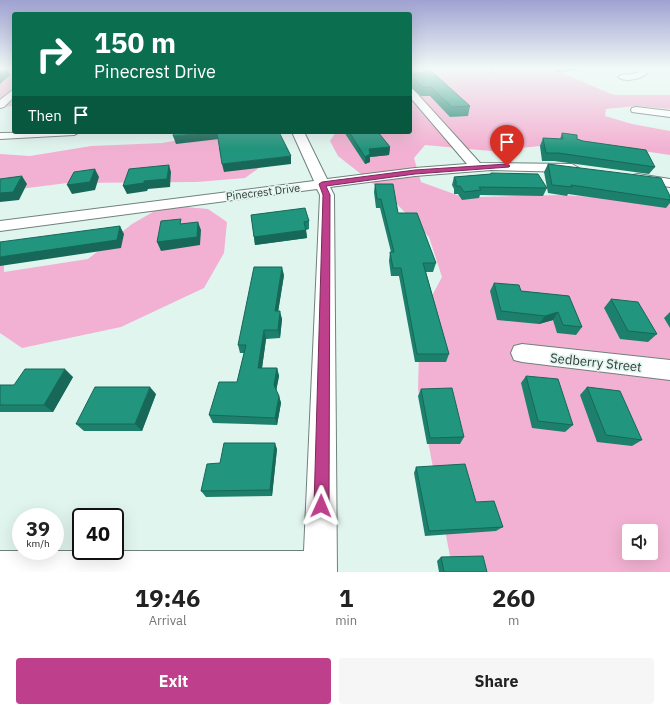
<!DOCTYPE html>
<html lang="en">
<head>
<meta charset="utf-8">
<style>
	:root { --surface:#fff; --page:#f6f6f6; --text:#222; --muted:#767676; --accent:#be3f8c }
	body { margin:0; font-family:"IBM Plex Sans",sans-serif; background:var(--page); color:var(--text); height:100vh; display:flex; flex-direction:column; font-size:15px; white-space:nowrap }
	* { box-sizing:border-box; margin:0 }
	p { font-size:13px; color:var(--muted) }
	.icon { flex:none; width:22px; height:22px; fill:none; stroke:currentColor; stroke-width:2; stroke-linecap:round; stroke-linejoin:round }
	.map { position:relative; height:572px; overflow:hidden }
	.side { display:flex; flex-direction:column; background:var(--surface); flex:1 }
	.side>* { flex:none }
	.guide { position:absolute; left:12px; top:12px; width:400px; height:122px; border-radius:4px; box-shadow:0 4px 16px #0002; background:#0b6e4f; color:#fff; overflow:hidden }
	.buttons { position:absolute; left:622px; top:524px; display:grid; gap:8px }
	.buttons a { display:grid; place-items:center; width:36px; height:36px; border-radius:4px; background:var(--surface); box-shadow:0 4px 16px #0002; font-size:20px }
	.speed { position:absolute; left:12px; top:508px; display:flex; gap:8px; font-size:20px; font-weight:700; text-align:center }
	.speed>* { display:grid; place-content:center; width:52px; height:52px; border-radius:50%; background:var(--surface); box-shadow:0 4px 16px #0002; line-height:1 }
	.speed small { font-size:10px; font-weight:400 }
	.speed .limit { border:2px solid #111; border-radius:6px; background:#fff; color:#111 }
	.pin { position:absolute; display:grid; place-items:center; width:34px; height:34px; color:#fff; margin:-41px -17px; border-radius:50% 50% 50% 0; rotate:-45deg; box-shadow:0 0 4px #0007 }
	.pin .icon { rotate:45deg }
	.me { position:absolute; width:44px; margin:-22px; rotate:1deg; stroke-linejoin:round; filter:drop-shadow(0 0 3px #0008) }
	.turn { display:flex; align-items:center; gap:14px; height:84px; padding:0 16px; font-size:18px }
	.turn .icon { width:52px; height:52px; stroke-width:2.5 }
	.turn b { display:block; font-size:28px; line-height:34px }
	.then { display:flex; align-items:center; height:38px; padding:0 16px; background:#0003; gap:8px; font-size:15px }
	.eta { display:flex; justify-content:space-evenly; align-items:center; height:68px; text-align:center }
	.eta b { font-size:24px; font-weight:700; line-height:28px }
	.cta { display:flex; gap:8px; margin-top:auto; padding:8px 16px }
	.cta a { flex:1; height:46px; border-radius:4px; background:var(--accent); color:#fff; font-size:16px; font-weight:700; line-height:46px; text-align:center }
	.cta a+a { background:var(--page); color:var(--text) }
	.map>svg:first-child { display:block }
</style>
</head>
<body>
<div class="map">
<svg width="670" height="572" viewBox="0 0 670 572">
	<rect width="100%" height="100%" fill="#e1f5ef"/>
	<!-- green -->
	<g fill="#f2b1d2" fill-rule="evenodd">
		<polygon points="0,69 14,69 14,106 0,107"/>
		<path d="M410 69 557 71 614 95H670V109L636 106 606 109 605 116 632 124 670 131V155L596 144H560L491 151 425 145 414 158 421 182 457 195 480 197 559 195 670 201V572H453L418 389 420 318 442 277 429 237 390 197 338 156 330 141 336 132H410ZM629 531H651V553H629Z"/>
		<polygon points="214,134 263,165 245,178 197,182 67,183 12,190 0,186 0,154 30,156 91,146 162,143"/>
		<polygon points="165,205 208,209 227,222 224,253 204,288 121,327 22,348 0,333 0,246 4,245 4,272 88,259 132,224"/>
	</g>
	<g fill="none" stroke-linecap="round" stroke-linejoin="round">
		<!-- minor casing -->
		<g stroke="#6f817b" stroke-width="2">
			<g id="minor">
				<polygon points="483,69 492,69 492,70 488,72"/>
				<path d="M637 69H646L648 72C642 79 625 83 618 77 624 72 633 76 639 72Z"/>
				<polygon points="410,88 413,89 480,163 572,164 579,168 572,172 491,170 415,176 330,187 334,195 337,572 0,572 0,551 304,551 320,195 317,189 0,231 0,221 314,181 292,132 304,132 327,179 415,168 467,164 410,97"/>
				<polygon points="14,89 14,97 4,107 0,108 0,100"/>
				<polygon points="636,107 670,111 670,117 632,112 631,110 632,108"/>
				<polygon points="80,132 74,135 0,139 0,133"/>
				<polygon points="638,174 670,179 670,187 633,181 631,178 633,175"/>
				<polygon points="522,344 670,360 670,380 522,362 514,360 511,353 514,346"/>
			</g>
		</g>
		<!-- minor -->
		<use href="#minor" fill="#fff" fill-rule="evenodd"/>
	</g>
	<!-- wall -->
	<g fill="#1c806c">
		<polygon points="551,69 593,69 557,72"/>
		<polygon points="410,73 470,106 468,116 450,117 430,96 421,96 410,87"/>
		<polygon points="344,132 378,132 390,147 389,155 370,157 370,162 365,164"/>
		<polygon points="562,133 577,139 655,167 649,174 554,161 542,161 540,146 543,138 560,139"/>
		<polygon points="548,164 670,196 670,203 666,208 568,194 567,196 548,193 544,172"/>
		<polygon points="491,173 547,188 543,196 480,195 479,198 462,200 458,194 454,194 454,189 452,185 454,177 490,174"/>
		<polygon points="375,184 398,213 436,263 433,272 426,272 449,354 446,362 415,362 399,276 391,276 389,261 390,252 391,252 380,208 376,208 374,192"/>
		<polygon points="251,215 309,221 309,229 306,230 307,238 255,245 254,237"/>
		<polygon points="284,275 278,311 282,319 280,338 266,339 262,368 277,368 279,376 276,390 279,396 281,403 277,425 213,423 209,415 237,382 244,353 240,353 238,345"/>
		<polygon points="494,283 521,291 569,296 582,327 576,335 557,333 553,320 539,324 497,320 490,291"/>
		<polygon points="611,299 657,334 648,342 620,339 604,308"/>
		<polygon points="670,312 670,328 664,318"/>
		<polygon points="526,376 573,425 565,432 532,428 521,383"/>
		<polygon points="73,377 53,412 0,412 0,385 14,385"/>
		<polygon points="587,387 642,440 632,446 597,442 580,395"/>
		<polygon points="421,389 464,437 460,444 427,444 418,396"/>
		<polygon points="156,394 142,431 84,431 76,424"/>
		<polygon points="277,449 272,496 206,497 201,491 220,463"/>
		<polygon points="416,467 476,502 503,527 496,531 425,536 414,473"/>
		<polygon points="441,557 487,572 439,572 437,561"/>
	</g>
	<!-- shaded-wall -->
	<g fill="#176858">
		<polygon points="6,69 7,69 10,75 0,84 0,74"/>
		<polygon points="412,78 410,87 410,79"/>
		<polygon points="217,132 219,139 176,144 173,136"/>
		<polygon points="390,147 389,155 370,157 370,162 365,164 365,157 369,149"/>
		<polygon points="291,156 291,164 224,172 222,164"/>
		<polygon points="169,165 171,172 170,187 148,189 147,191 127,194 123,186 144,181"/>
		<polygon points="95,169 99,177 95,190 72,194 67,185"/>
		<polygon points="22,176 27,184 19,200 0,202 0,193"/>
		<polygon points="198,222 201,230 200,245 161,251 157,242"/>
		<polygon points="120,226 124,234 121,248 0,266 0,257"/>
		<polygon points="306,230 307,238 255,245 254,237"/>
		<polygon points="282,267 284,275 277,319 275,311"/>
		<polygon points="280,311 282,319 280,338 278,330"/>
		<polygon points="558,312 553,320 539,324 545,316"/>
		<polygon points="264,330 266,339 261,375 258,368"/>
		<polygon points="277,368 279,376 276,392 274,385"/>
		<polygon points="65,369 73,377 53,412 44,405"/>
		<polygon points="150,387 156,394 142,431 135,424"/>
		<polygon points="279,396 281,403 277,425 275,418"/>
		<polygon points="275,443 277,449 272,496 270,490"/>
	</g>
	<!-- building -->
	<g fill="#21957d" stroke="#176858">
		<polygon points="0,69 6,69 0,74"/>
		<polygon points="426,69 429,69 470,106 452,107 431,87 423,87 412,78 410,79 410,73 422,73"/>
		<polygon points="174,132 279,132 291,156 222,164 217,132 173,136"/>
		<polygon points="349,132 378,132 390,147 369,149 370,154 365,157"/>
		<polygon points="562,133 577,135 577,139 583,141 646,150 655,167 558,153 546,153 543,138 563,139"/>
		<polygon points="548,164 661,178 670,196 670,200 571,185 572,187 552,185"/>
		<polygon points="169,165 167,179 144,181 144,183 123,186 129,169"/>
		<polygon points="95,169 90,182 67,185 74,172"/>
		<polygon points="491,173 538,174 547,188 479,187 481,190 464,192 460,186 456,186 456,181 454,177 491,174"/>
		<polygon points="22,176 13,192 0,193 0,179"/>
		<polygon points="375,184 393,184 398,213 417,213 436,263 423,263 449,354 417,354 401,268 393,268 390,252 394,252 381,199 377,199"/>
		<polygon points="305,208 309,221 304,222 306,230 254,237 251,215"/>
		<polygon points="181,219 180,224 198,222 197,237 157,242 161,221"/>
		<polygon points="120,226 117,240 0,257 0,242"/>
		<polygon points="254,267 282,267 275,311 280,311 278,330 264,330 258,368 277,368 274,385 279,396 275,418 209,415 219,382 237,382 246,345 238,345"/>
		<polygon points="494,283 519,285 521,291 569,296 582,327 563,325 558,312 545,316 501,311"/>
		<polygon points="611,299 638,302 657,334 628,331"/>
		<polygon points="25,369 65,369 44,405 0,405 0,385 14,385"/>
		<polygon points="526,376 558,379 573,425 538,421"/>
		<polygon points="95,387 150,387 135,424 76,424"/>
		<polygon points="587,387 620,391 642,440 606,435"/>
		<polygon points="452,388 464,437 430,438 421,389"/>
		<polygon points="224,443 275,443 270,490 201,491 207,464 220,463"/>
		<polygon points="465,464 476,502 494,501 503,527 429,531 416,467"/>
		<polygon points="483,556 487,572 444,572 441,557"/>
	</g>
	<!-- sky -->
	<linearGradient id="sky" x2="0" y2="1"><stop stop-color="#9fa2d1"/><stop offset="0.46" stop-color="#f2faf8"/><stop offset="1" stop-color="#f2faf8" stop-opacity="0"/></linearGradient>
	<rect width="670" height="149" fill="url(#sky)"/>
	<!-- route -->
	<polygon fill="#be3f8c" stroke="#7c295b" points="507,164 510,166 509,167 415,174 326,186 330,195 329,506 326,511 321,513 316,511 314,506 323,195 319,184 322,182 415,170"/>
	<g text-anchor="middle" stroke-width="3.5" stroke-linejoin="round" paint-order="stroke">
		<!-- far-street labels -->
		<g font-size="11" fill="#323937" stroke="#e1f5ef">
			<text transform="translate(263 192) rotate(-7)" y="4">Pinecrest Drive</text>
		</g>
		<!-- street labels -->
		<g font-size="13" fill="#323937" stroke="#e1f5ef">
			<text transform="translate(596 362) rotate(6)" y="5">Sedberry Street</text>
		</g>
	</g>
</svg>
<div class="buttons">
<a><svg class="icon" aria-label="sound" viewBox="0 0 24 24"><path d="M4 9h4l5-4v14l-5-4H4zM17 9q2 3 0 6"/></svg></a>
</div>
<div class="speed"><div>39<small>km/h</small></div><div class="limit">40</div></div>
<div class="pin" style="left:507px;top:166px;background:#d93025"><svg class="icon" aria-label="arrive" viewBox="0 0 24 24"><path d="M6 21V4h12l-3 4 3 4H6"/></svg></div>
<svg class="me" style="left:321px;top:506px" viewBox="-20 -20 40 40"><path d="M0-17L14 15 0 8-14 15z" fill="#be3f8c" stroke="#fff" stroke-width="4"/></svg>
<div class="guide">
<div class="turn"><svg class="icon" aria-label="right" viewBox="0 0 24 24"><path d="M7 20v-9h11M14 6l5 5-5 5"/></svg><div><b>150 m</b>Pinecrest Drive</div></div>
<div class="then">Then<svg class="icon" aria-label="arrive" viewBox="0 0 24 24"><path d="M6 21V4h12l-3 4 3 4H6"/></svg></div>
</div>
</div>
<section class="side">
<div class="eta">
<div><b>19:46</b><p>Arrival</p></div>
<div><b>1</b><p>min</p></div>
<div><b>260</b><p>m</p></div>
</div>
<div class="cta"><a>Exit</a><a>Share</a></div>
</section>
</body>
</html>
